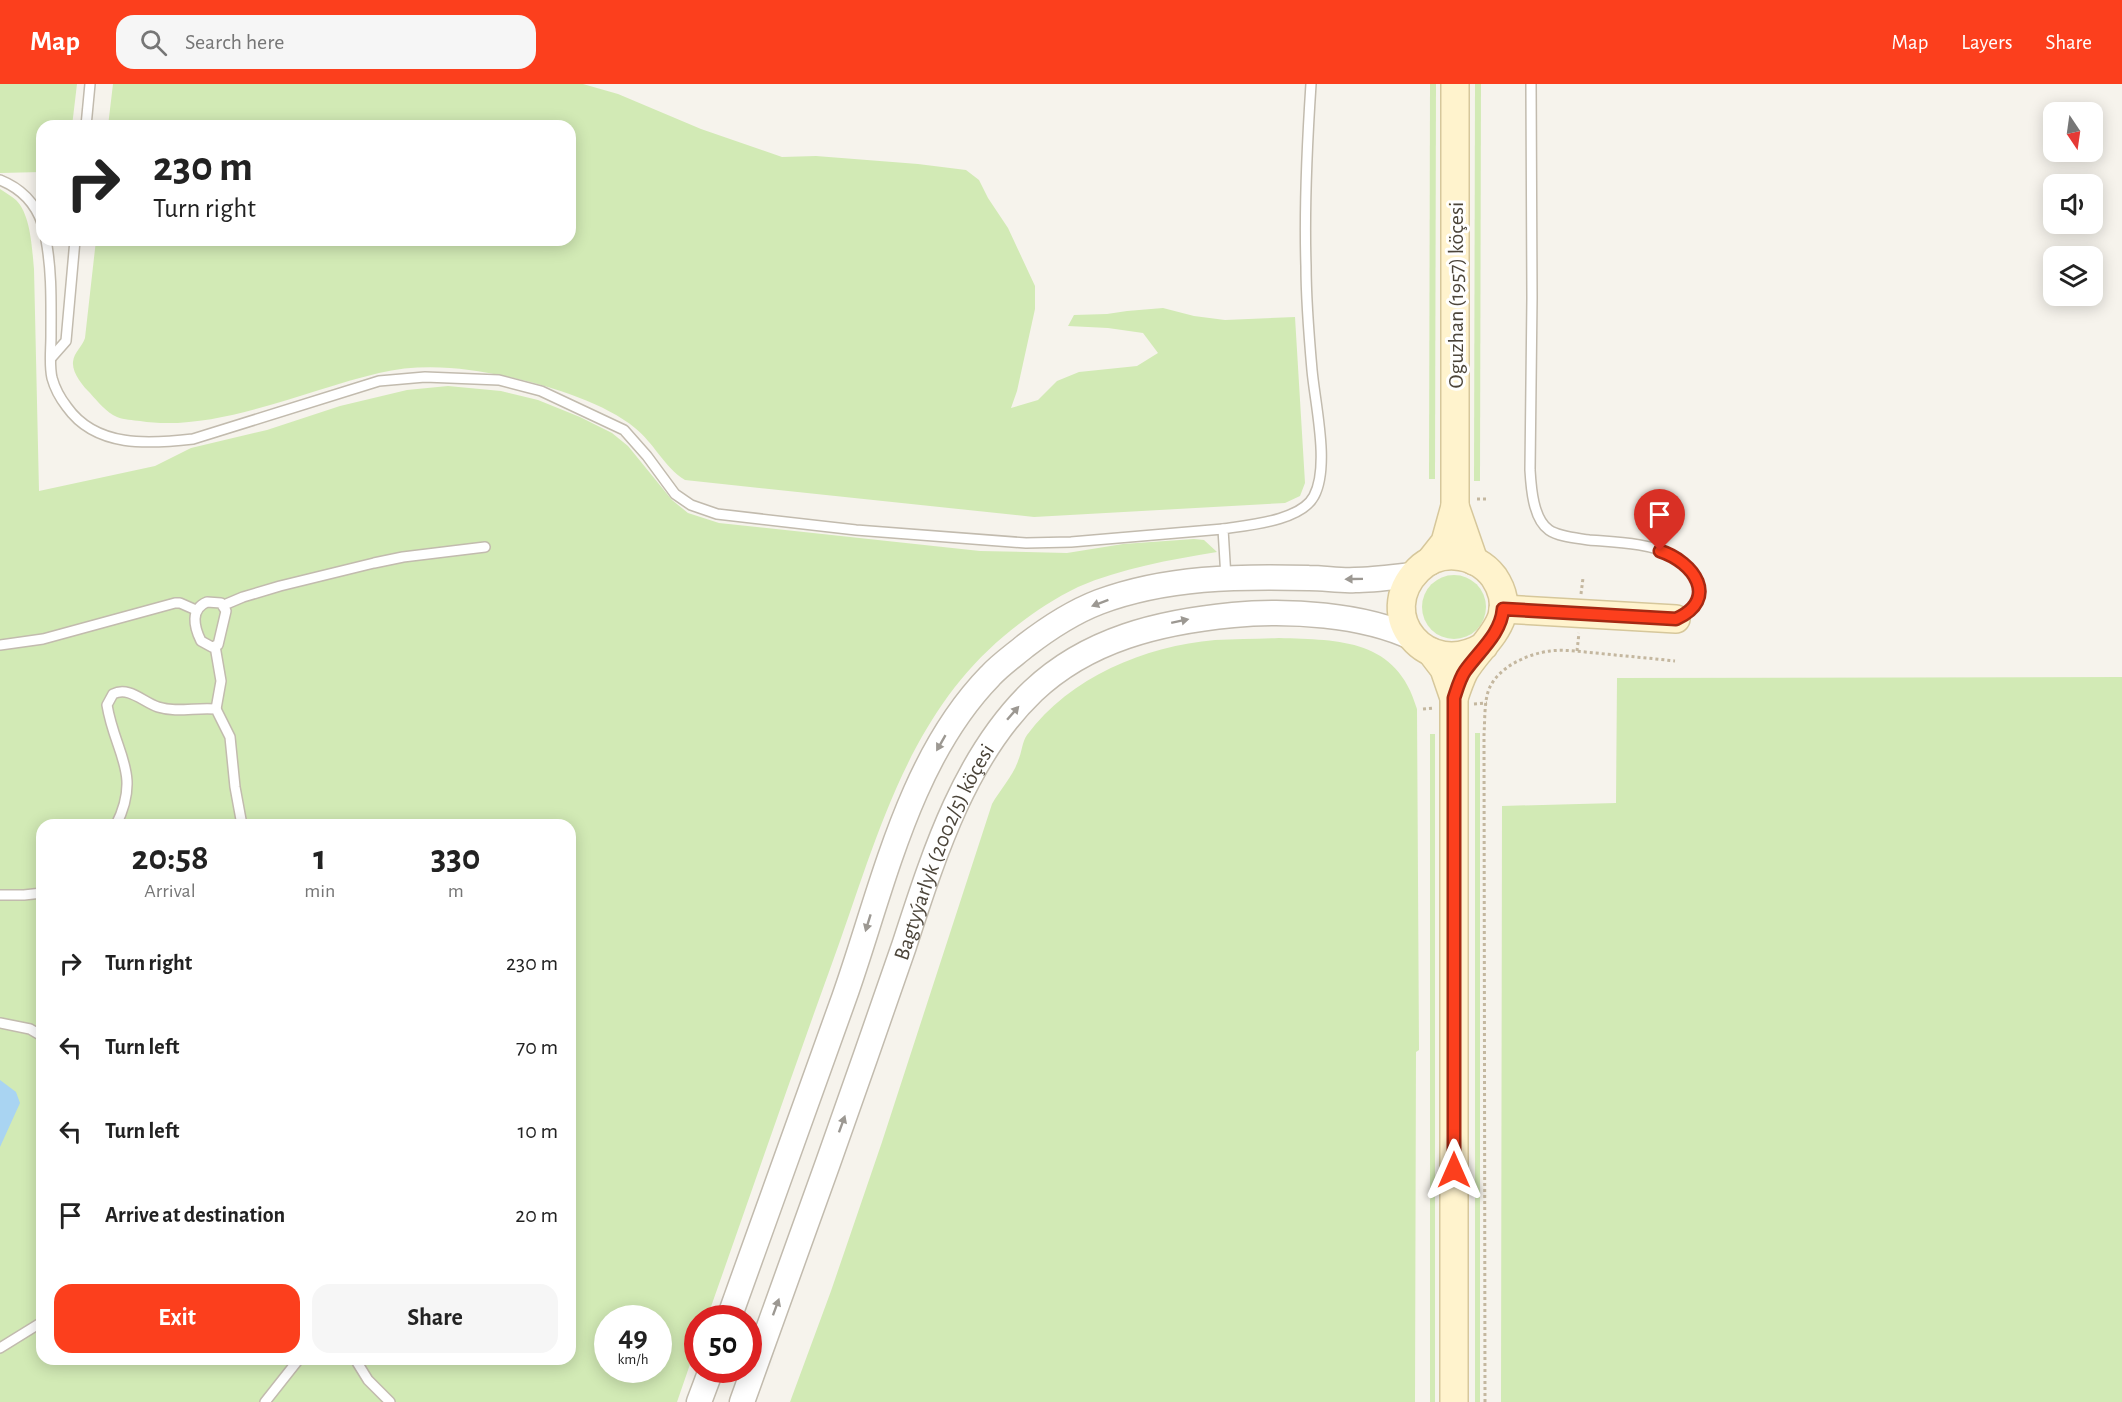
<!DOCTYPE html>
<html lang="en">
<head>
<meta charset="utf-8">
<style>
	:root { --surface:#fff; --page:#f6f6f6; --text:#222; --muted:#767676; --accent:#fc3f1d }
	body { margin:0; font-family:"Alegreya Sans",sans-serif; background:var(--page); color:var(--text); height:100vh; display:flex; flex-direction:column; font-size:22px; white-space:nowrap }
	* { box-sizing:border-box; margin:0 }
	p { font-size:20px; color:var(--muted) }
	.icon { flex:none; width:33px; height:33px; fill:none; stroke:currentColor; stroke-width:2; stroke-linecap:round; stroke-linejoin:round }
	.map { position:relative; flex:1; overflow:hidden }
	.details { position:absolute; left:36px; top:735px; width:540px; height:546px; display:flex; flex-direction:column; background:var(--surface); border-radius:18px; box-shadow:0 3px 15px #0003 }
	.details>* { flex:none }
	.hud { position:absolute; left:36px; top:36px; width:540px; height:126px; border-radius:18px; box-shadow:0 3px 15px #0003; background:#fff; color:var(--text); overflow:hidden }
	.needle { width:39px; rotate:167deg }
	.controls { position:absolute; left:2043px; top:18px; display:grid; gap:12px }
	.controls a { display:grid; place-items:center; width:60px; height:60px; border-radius:12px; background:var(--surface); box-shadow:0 3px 15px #0003; font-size:30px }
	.speed { position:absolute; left:594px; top:1221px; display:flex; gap:12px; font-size:30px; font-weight:700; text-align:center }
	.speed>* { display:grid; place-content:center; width:78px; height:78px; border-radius:50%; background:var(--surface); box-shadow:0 3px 15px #0003; line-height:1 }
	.speed small { font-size:15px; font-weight:400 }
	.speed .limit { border:9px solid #d22; background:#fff; color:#111 }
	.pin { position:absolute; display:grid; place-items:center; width:51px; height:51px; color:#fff; margin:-62px -26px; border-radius:50% 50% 50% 0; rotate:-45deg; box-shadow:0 0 6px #0007 }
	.pin .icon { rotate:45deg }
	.me { position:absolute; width:66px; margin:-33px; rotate:0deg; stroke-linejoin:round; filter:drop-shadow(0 0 4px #0008) }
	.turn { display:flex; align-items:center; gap:21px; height:126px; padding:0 18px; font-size:27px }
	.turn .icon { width:78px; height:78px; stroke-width:2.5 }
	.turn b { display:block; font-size:42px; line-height:51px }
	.eta { display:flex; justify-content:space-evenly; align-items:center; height:102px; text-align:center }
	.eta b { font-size:36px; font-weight:700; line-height:42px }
	.primary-button { display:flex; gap:12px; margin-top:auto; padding:12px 18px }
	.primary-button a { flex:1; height:69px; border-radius:18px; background:var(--accent); color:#fff; font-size:24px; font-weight:700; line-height:69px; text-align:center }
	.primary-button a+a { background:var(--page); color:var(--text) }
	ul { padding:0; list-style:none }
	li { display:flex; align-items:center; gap:18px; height:84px; padding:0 18px }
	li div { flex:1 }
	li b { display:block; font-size:22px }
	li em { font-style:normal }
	header { display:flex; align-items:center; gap:36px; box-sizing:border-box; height:84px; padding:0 30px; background:var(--accent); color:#fff }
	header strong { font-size:28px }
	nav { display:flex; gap:33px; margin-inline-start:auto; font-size:21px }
	.search { width:420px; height:54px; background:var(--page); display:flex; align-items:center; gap:15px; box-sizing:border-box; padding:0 21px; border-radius:18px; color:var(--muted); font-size:22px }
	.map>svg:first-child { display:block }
</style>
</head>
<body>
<header>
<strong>Map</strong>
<div class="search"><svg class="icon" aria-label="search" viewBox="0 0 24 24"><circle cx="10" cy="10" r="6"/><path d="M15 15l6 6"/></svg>Search here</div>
<nav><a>Map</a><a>Layers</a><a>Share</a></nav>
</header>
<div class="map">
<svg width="2122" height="1318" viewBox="0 0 2122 1318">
	<rect width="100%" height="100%" fill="#f6f3ec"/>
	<!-- green -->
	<g fill="#d2eab5" fill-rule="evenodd">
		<polygon points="0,0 77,0 72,42 42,42 42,88 0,89"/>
		<path d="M113 0H583L618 10 701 45 782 73 816 72 918 80 966 86 979 96 988 114 1008 144 1035 202V225L1017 307 1011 324 1038 316 1057 297 1079 288 1137 282 1158 269 1143 249 1108 244 1068 242 1074 231 1107 230 1127 227 1163 224 1194 232 1225 236 1295 233 1305 399 1300 412 1285 419 1034 433 685 396C664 383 654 359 635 344 598 313 517 292 469 286 440 282 408 282 379 289 306 306 214 349 140 337 133 336 124 336 117 333 106 328 98 318 90 309 83 302 72 289 73 278 74 268 82 263 85 254L96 156H570V42H108Z"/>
		<polygon points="1430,0 1436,0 1435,395 1429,395"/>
		<polygon points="1475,0 1481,0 1480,397 1474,397"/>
		<path d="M0 105C5 108 11 112 16 116 31 131 32 165 34 185L39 407 155 382 191 364 267 346 340 322 407 306 448 302 501 307 538 316 580 333 612 349 628 362 672 416 688 429 719 439 980 467 1067 469 1123 460 1194 455 1204 456 1217 468C1169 476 1122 484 1078 503 1051 516 1027 533 1004 552 903 637 874 766 830 885 788 1001 748 1118 707 1234H698L697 1260 677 1318H0ZM42 741H570V1275H42ZM608 1234H658V1286H608Z"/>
		<circle cx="1454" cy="523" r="32"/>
		<path d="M1279 554C1341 556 1397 555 1417 625L1419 966 1416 968 1415 1318H790L831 1207 882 1058 992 720C1000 706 1013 692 1018 677 1022 668 1022 658 1027 651 1070 593 1145 562 1215 556 1236 555 1258 555 1279 554Z"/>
		<polygon points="2122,593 2122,1318 1501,1318 1502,722 1616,719 1617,594"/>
		<rect x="1475" y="649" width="5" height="669"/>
		<rect x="1430" y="650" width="5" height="668"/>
	</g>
	<!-- water -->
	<polygon fill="#a9d4f2" points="0,996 16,1008 20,1019 0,1063"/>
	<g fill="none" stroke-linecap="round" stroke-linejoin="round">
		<!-- service casing -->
		<g stroke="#c2bbae" stroke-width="12">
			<g id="service">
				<path d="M1531 0 1532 214 1530 386C1531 403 1533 435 1549 446 1559 453 1577 454 1589 456 1613 458 1653 459 1674 472 1679 475 1683 480 1688 484 1695 491 1702 501 1699 512 1696 524 1689 529 1678 534"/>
				<polyline points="86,42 90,0"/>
				<path d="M0 96C20 104 35 119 42 139"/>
				<path d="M46 156C52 188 51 220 51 252 51 266 49 281 52 294 55 305 60 314 67 323 96 364 149 360 193 355L379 297 425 293 499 296 541 307 624 346 647 372 675 410 691 421 717 430 856 446 1026 459 1071 458 1223 445"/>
				<polyline points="51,274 66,257 75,156"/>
				<path d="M1226 494 1223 445C1248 441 1301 437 1314 412 1330 382 1315 320 1312 286 1309 252 1306 216 1306 182 1304 121 1307 61 1311 0"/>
				<path d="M207 518 221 519 226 527 218 561 212 563 201 557C194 543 190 525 207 518Z"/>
				<polyline points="224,521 243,513 280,502 374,479 403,473 485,463"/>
				<polyline points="0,561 43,555 175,519 180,519 196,526"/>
				<polyline points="215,562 221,597 216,625"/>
				<path d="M116 741C142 689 115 670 107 621L113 610C129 602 143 618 158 623 177 629 196 623 216 625L230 653 235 703 242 741"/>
				<polyline points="0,811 24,811 42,809"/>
				<polyline points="0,939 30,945 42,952"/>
				<polyline points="0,1264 42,1238"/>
				<polyline points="355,1275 368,1296 390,1318"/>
				<polyline points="265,1318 299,1275"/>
			</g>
		</g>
		<!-- tertiary casing -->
		<g stroke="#c2bbae" stroke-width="27">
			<g id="tertiary">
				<path d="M729 1234C767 1128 805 1021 844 914 882 807 908 676 990 592 1000 581 1013 572 1025 562 1047 545 1073 528 1099 518 1166 493 1239 492 1309 494 1325 494 1340 497 1355 496 1374 496 1394 493 1413 491"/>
				<polyline points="699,1318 711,1286"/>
				<path id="s1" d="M742 1318C783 1203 825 1089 865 974 878 936 891 899 904 862 933 773 964 673 1033 607 1088 555 1160 538 1233 531 1289 526 1362 530 1413 554"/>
			</g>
		</g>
		<!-- secondary casing -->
		<g stroke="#d6c79b" stroke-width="30">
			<g id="secondary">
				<polyline points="1455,422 1455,0"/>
				<polyline points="1430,477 1445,458 1455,422 1474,477"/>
				<polyline points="1503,525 1676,535"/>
				<polyline points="1431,568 1444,585 1454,614 1454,1318"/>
				<path d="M1454 614C1457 605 1460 596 1464 588 1482 557 1522 535 1494 493 1485 481 1471 473 1455 472 1442 471 1428 476 1418 486 1373 531 1427 597 1484 562"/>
			</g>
		</g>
		<!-- path -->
		<g stroke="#c4b79f" stroke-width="3" stroke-dasharray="3 3" stroke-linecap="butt">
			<polyline points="1477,415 1487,415"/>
			<polyline points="1581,510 1583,494"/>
			<polyline points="1577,567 1579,549"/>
			<polyline points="1474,620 1487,619"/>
			<polyline points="1423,625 1434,624"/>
			<path d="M1485 1318 1484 651C1485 636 1484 618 1489 605 1499 582 1528 570 1550 567 1565 565 1582 568 1596 569 1623 572 1649 574 1675 577"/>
		</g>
		<!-- service -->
		<use href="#service" stroke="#fff" stroke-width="9"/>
		<!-- tertiary -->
		<use href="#tertiary" stroke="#fff" stroke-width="24"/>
		<!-- secondary -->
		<use href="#secondary" stroke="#fff3cd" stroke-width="27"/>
	</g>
	<!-- one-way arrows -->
	<defs><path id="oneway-solid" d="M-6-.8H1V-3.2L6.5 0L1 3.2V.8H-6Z" transform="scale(1.5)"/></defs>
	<g fill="#9c9892">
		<use href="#oneway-solid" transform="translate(1354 495) rotate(179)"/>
		<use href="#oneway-solid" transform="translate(1100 519) rotate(159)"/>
		<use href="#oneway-solid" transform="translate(1180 537) rotate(-12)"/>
		<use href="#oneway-solid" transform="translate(1013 629) rotate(-49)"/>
		<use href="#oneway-solid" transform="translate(941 659) rotate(120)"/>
		<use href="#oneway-solid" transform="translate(868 839) rotate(107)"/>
		<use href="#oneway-solid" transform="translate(842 1040) rotate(-70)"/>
		<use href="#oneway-solid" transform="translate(776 1223) rotate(-70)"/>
	</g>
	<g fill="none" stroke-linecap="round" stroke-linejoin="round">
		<!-- route casing -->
		<g stroke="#a42913" stroke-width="15">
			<path id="route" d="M1454 1086V614C1457 605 1460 594 1465 587 1479 567 1501 550 1503 525L1676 535C1720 515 1694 478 1660 467"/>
		</g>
		<!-- route -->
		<use href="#route" stroke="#fc3f1d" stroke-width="10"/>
	</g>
	<g text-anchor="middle" stroke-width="6" stroke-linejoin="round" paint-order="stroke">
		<!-- street labels -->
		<g font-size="22" fill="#4b4439" stroke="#fff">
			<text transform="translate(1455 211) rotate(-90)" y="8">Oguzhan (1957) köçesi</text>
			<text dy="8" stroke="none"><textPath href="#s1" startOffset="586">Bagtyýarlyk (2002/5) köçesi</textPath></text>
		</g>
	</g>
</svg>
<div class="controls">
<a><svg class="needle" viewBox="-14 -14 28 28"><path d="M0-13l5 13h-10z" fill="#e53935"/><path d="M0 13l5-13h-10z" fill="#767676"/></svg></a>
<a><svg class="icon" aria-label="sound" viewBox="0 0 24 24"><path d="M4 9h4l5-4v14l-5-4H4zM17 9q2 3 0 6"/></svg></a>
<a><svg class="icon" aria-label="layers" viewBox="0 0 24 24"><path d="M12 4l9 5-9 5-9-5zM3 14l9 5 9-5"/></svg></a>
</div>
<div class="speed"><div>49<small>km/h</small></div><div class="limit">50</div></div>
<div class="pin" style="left:1660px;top:467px;background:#d93025"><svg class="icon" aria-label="arrive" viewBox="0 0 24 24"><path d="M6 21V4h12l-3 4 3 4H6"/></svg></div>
<svg class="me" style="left:1454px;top:1086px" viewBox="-20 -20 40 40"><path d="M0-17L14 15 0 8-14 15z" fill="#fc3f1d" stroke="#fff" stroke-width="4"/></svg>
<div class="hud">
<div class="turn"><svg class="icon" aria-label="right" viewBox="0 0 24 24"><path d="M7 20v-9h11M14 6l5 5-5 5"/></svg><div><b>230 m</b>Turn right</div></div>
</div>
<section class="details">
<div class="eta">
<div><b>20:58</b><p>Arrival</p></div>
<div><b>1</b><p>min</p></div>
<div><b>330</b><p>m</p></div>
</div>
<ul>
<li><svg class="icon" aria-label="right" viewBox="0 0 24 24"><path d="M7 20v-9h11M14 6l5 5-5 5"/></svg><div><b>Turn right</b></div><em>230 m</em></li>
<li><svg class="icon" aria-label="left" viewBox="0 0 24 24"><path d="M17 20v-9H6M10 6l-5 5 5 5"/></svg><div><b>Turn left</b></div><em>70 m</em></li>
<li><svg class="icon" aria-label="left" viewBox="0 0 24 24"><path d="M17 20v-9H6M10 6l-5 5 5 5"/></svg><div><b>Turn left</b></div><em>10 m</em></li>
<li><svg class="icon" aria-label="arrive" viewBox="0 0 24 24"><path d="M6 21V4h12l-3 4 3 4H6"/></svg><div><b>Arrive at destination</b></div><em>20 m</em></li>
</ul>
<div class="primary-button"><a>Exit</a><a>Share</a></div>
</section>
</div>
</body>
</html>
